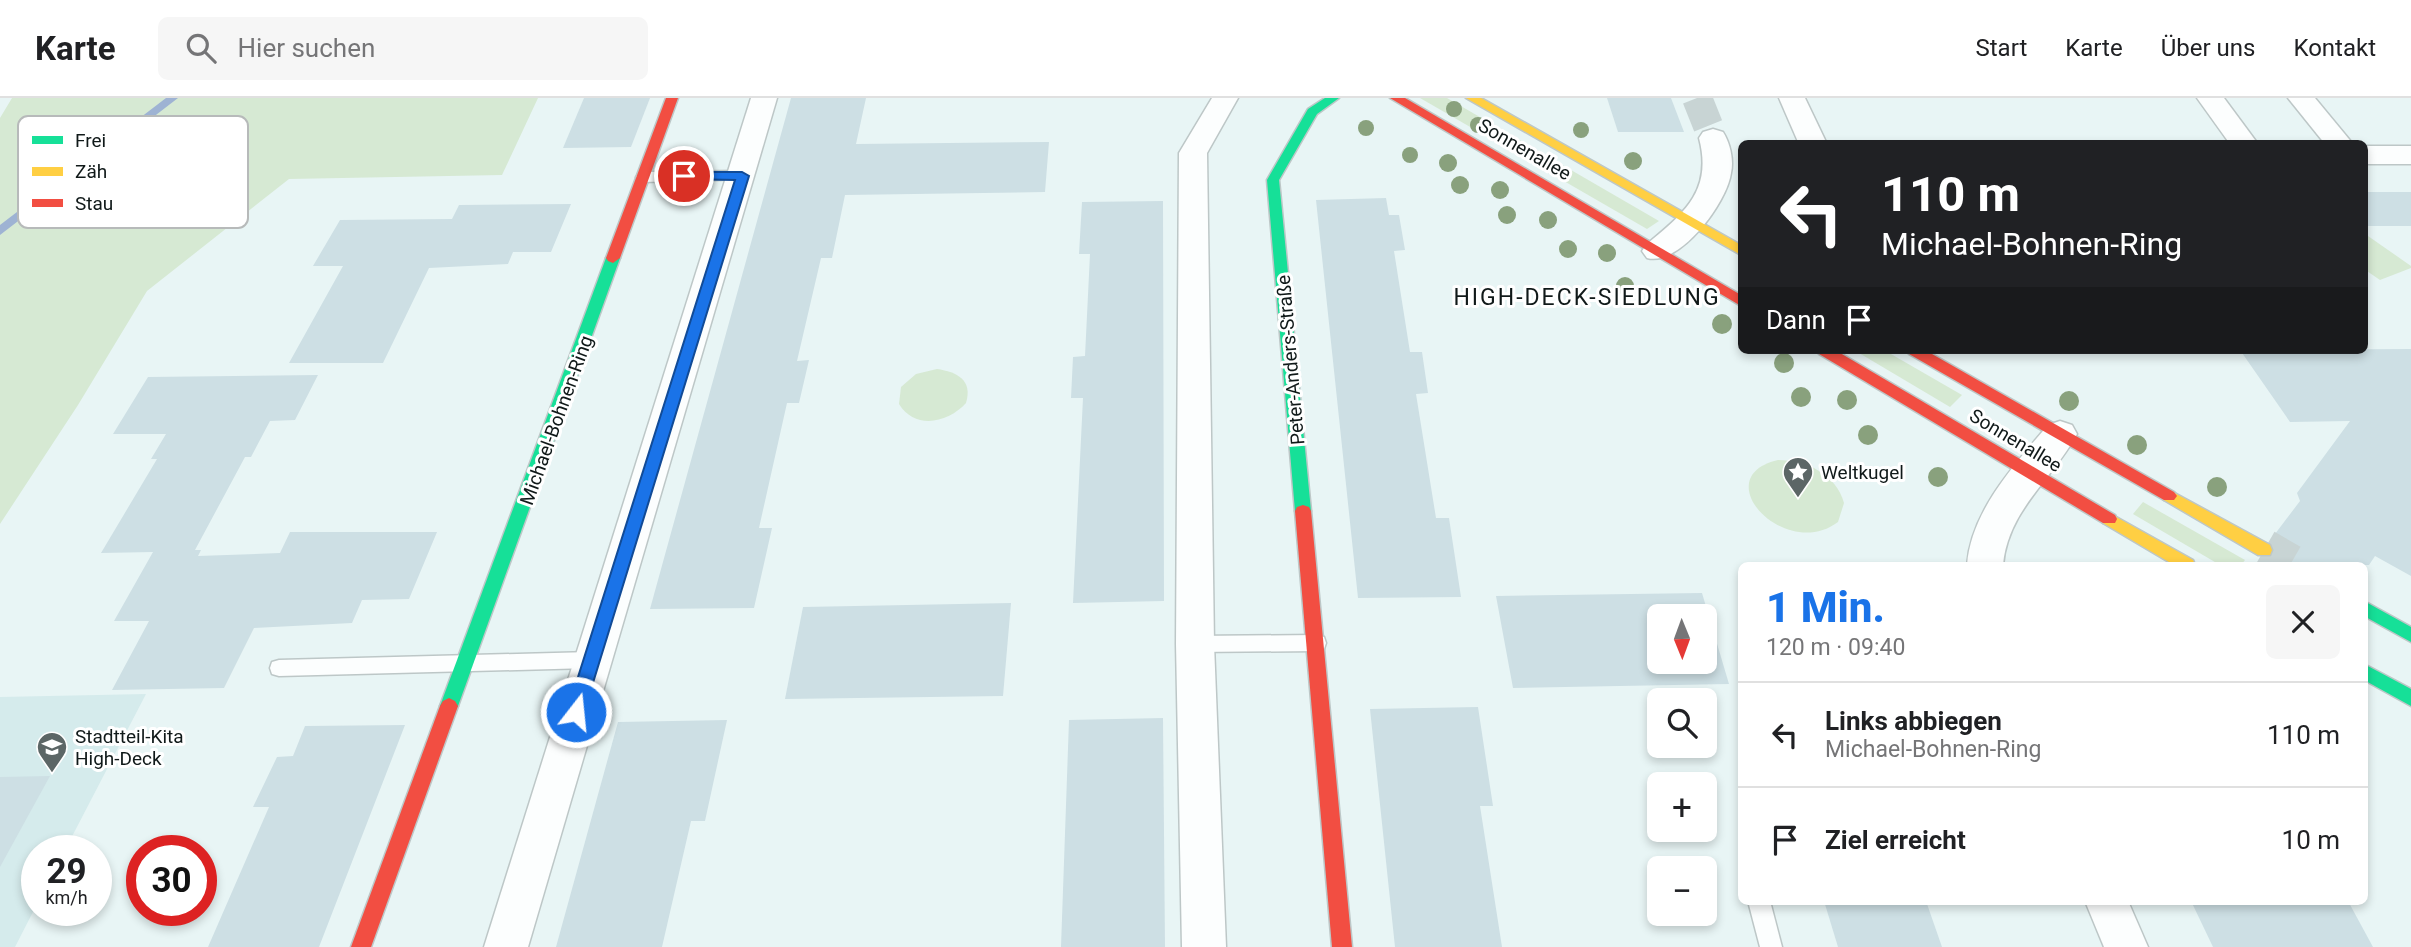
<!DOCTYPE html>
<html lang="de">
<head>
<meta charset="utf-8">
<style>
	:root { --surface:#fff; --page:#f6f6f6; --text:#202124; --muted:#757577; --line:#e0e0e0; --accent:#1a73e8 }
	body { margin:0; font-family:Roboto,sans-serif; background:var(--page); color:var(--text); height:100vh; display:flex; flex-direction:column; font-size:26px; white-space:nowrap }
	* { box-sizing:border-box; margin:0 }
	p { font-size:23px; color:var(--muted) }
	.icon { flex:none; width:38px; height:38px; fill:none; stroke:currentColor; stroke-width:2; stroke-linecap:round; stroke-linejoin:round }
	.map { position:relative; flex:1; overflow:hidden }
	.side { position:absolute; left:1738px; top:464px; width:630px; height:343px; display:flex; flex-direction:column; background:var(--surface); border-radius:10px; box-shadow:0 4px 10px #0003 }
	.side>* { flex:none }
	.hud { position:absolute; left:1738px; top:42px; width:630px; height:214px; border-radius:10px; box-shadow:0 4px 10px #0003; background:#202124; color:#fff; overflow:hidden }
	.needle { width:46px; rotate:179deg }
	.tools { position:absolute; left:1647px; top:506px; display:grid; gap:14px }
	.tools a { display:grid; place-items:center; width:70px; height:70px; border-radius:10px; background:var(--surface); box-shadow:0 4px 10px #0003; font-size:35px }
	.speed { position:absolute; left:21px; top:737px; display:flex; gap:14px; font-size:35px; font-weight:700; text-align:center }
	.speed>* { display:grid; place-content:center; width:91px; height:91px; border-radius:50%; background:var(--surface); box-shadow:0 4px 10px #0003; line-height:1 }
	.speed small { font-size:18px; font-weight:400 }
	.speed .limit { border:10px solid #d22; background:#fff; color:#111 }
	.pin { position:absolute; display:grid; place-items:center; width:60px; height:60px; color:#fff; margin:-30px; border:4px solid #fff; border-radius:50%; box-shadow:0 2px 7px #0007 }
	.me { position:absolute; width:77px; margin:-38px; rotate:16deg; stroke-linejoin:round; filter:drop-shadow(0 0 5px #0008) }
	.turn { display:flex; align-items:center; gap:24px; height:147px; padding:0 28px; font-size:32px }
	.turn .icon { width:91px; height:91px; stroke-width:2.5 }
	.turn b { display:block; font-size:49px; line-height:60px }
	.then { display:flex; align-items:center; height:66px; padding:0 28px; background:#0003; gap:14px; font-size:26px }
	.round { display:grid; place-items:center; flex:none; width:74px; height:74px; border-radius:10px; background:var(--page) }
	.headline { display:flex; align-items:center; justify-content:space-between; height:119px; padding:0 28px }
	h1 { font-size:42px; font-weight:800; line-height:52px; color:var(--accent) }
	ul { padding:0; list-style:none }
	li { display:flex; align-items:center; gap:21px; height:105px; padding:0 28px; border-top:2px solid var(--line) }
	li div { flex:1 }
	li b { display:block; font-size:26px }
	li em { font-style:normal }
	header { display:flex; align-items:center; gap:42px; box-sizing:border-box; height:98px; padding:0 35px; background:var(--surface); border-bottom:2px solid var(--line) }
	header strong { font-size:33px }
	nav { display:flex; gap:38px; margin-inline-start:auto; font-size:24px }
	.search { width:490px; height:63px; background:var(--page); display:flex; align-items:center; gap:18px; box-sizing:border-box; padding:0 24px; border-radius:10px; color:var(--muted); font-size:26px }
	.map>svg:first-child { display:block }
</style>
</head>
<body>
<header>
<strong>Karte</strong>
<div class="search"><svg class="icon" aria-label="search" viewBox="0 0 24 24"><circle cx="10" cy="10" r="6"/><path d="M15 15l6 6"/></svg>Hier suchen</div>
<nav><a>Start</a><a>Karte</a><a>Über uns</a><a>Kontakt</a></nav>
</header>
<div class="map">
<svg width="2411" height="849" viewBox="0 0 2411 849">
	<rect width="100%" height="100%" fill="#e8f5f5"/>
	<!-- built -->
	<polygon fill="#d5ebec" points="146,596 65,752 37,752 37,806 15,849 0,849 0,599"/>
	<!-- green -->
	<g fill="#d6e9d3">
		<polygon points="12,0 538,0 502,77 289,81 147,193 78,307 0,426 0,20"/>
		<polygon points="1420,0 1447,0 1659,123 1647,131"/>
		<polygon points="2368,138 2411,168 2411,170 2380,182 2364,171 2364,139"/>
		<polygon points="1854,252 1884,252 1962,297 1950,309"/>
		<path d="M937 271C957 274 973 282 966 305 948 325 915 332 899 306L901 289 916 276Z"/>
		<path d="M1778 362C1806 362 1836 376 1844 405L1838 424C1785 464 1705 379 1778 362Z"/>
		<polygon points="2143,404 2245,462 2241,467 2220,467 2133,416"/>
	</g>
	<g fill="none" stroke-linecap="round" stroke-linejoin="round">
		<!-- stream -->
		<polygon fill="#9eb3d3" fill-rule="evenodd" points="166,0 178,0 0,137 0,127"/>
	</g>
	<!-- building -->
	<g fill="#cddfe4" fill-rule="evenodd">
		<polygon points="584,0 650,0 631,49 563,50"/>
		<polygon points="791,0 866,0 856,46 1049,44 1045,94 845,97 832,160 821,160 797,263 809,262 799,305 787,305 759,430 772,430 754,510 650,511"/>
		<polygon points="1607,0 1671,0 1684,34 1618,34"/>
		<rect x="2364" y="94" width="47" height="34"/>
		<polygon points="1386,100 1389,117 1399,117 1405,152 1394,153 1410,254 1422,254 1428,295 1416,296 1436,420 1449,420 1461,499 1358,500 1316,102"/>
		<polygon points="1163,103 1164,503 1073,505 1083,300 1071,300 1073,259 1085,258 1090,156 1079,156 1082,104"/>
		<polygon points="571,106 551,154 513,154 508,166 429,170 383,265 289,265 343,168 313,168 340,122 452,121 459,107"/>
		<polygon points="2411,251 2411,478 2375,458 2369,467 2274,467 2280,464 2286,453 2275,436 2300,403 2297,395 2350,323 2290,324 2240,252"/>
		<polygon points="318,277 295,322 270,323 251,359 245,359 195,452 201,452 198,458 280,455 290,434 437,434 409,501 362,502 352,525 254,530 224,590 112,592 149,523 114,523 153,454 101,455 157,361 151,361 166,336 113,336 148,279"/>
		<path d="M1702 495 1729 586 1513 590 1496 498ZM1659 518H1704V564H1659Z"/>
		<polygon points="1011,505 1003,598 785,601 803,509"/>
		<polygon points="1478,609 1493,708 1480,708 1502,849 1395,849 1370,611"/>
		<polygon points="1163,620 1165,849 1061,849 1069,622"/>
		<polygon points="727,622 705,723 691,723 662,849 556,849 618,624"/>
		<polygon points="405,627 319,849 208,849 269,709 253,709 277,659 293,658 305,628"/>
		<polygon points="50,678 0,769 0,679"/>
		<polygon points="1824,803 1926,803 1942,849 1838,849"/>
		<polygon points="2191,803 2348,803 2373,849 2213,849"/>
	</g>
	<g fill="none" stroke-linecap="round" stroke-linejoin="round">
		<!-- street-tunnel -->
		<polyline stroke="#c8d4d4" stroke-width="30" stroke-dasharray="30 15" stroke-linecap="butt" points="1697,0 1713,40"/>
		<!-- secondary-tunnel -->
		<polyline stroke="#c8d4d4" stroke-width="42" stroke-dasharray="42 21" stroke-linecap="butt" points="2264,452 2290,467"/>
		<!-- lane casing -->
		<g stroke="#bdc7c7" stroke-width="3">
			<g id="lane">
				<polygon points="742,73 749,78 747,81 643,84 636,79 643,74"/>
				<polygon points="1317,537 1324,539 1326,545 1324,551 1317,553 1195,554 1188,552 1186,546 1188,540 1195,538"/>
				<polygon points="591,554 598,556 600,562 598,568 591,570 279,578 272,576 270,570 272,564 279,562"/>
				<polygon points="1748,803 1770,803 1782,849 1760,849"/>
			</g>
		</g>
		<!-- street casing -->
		<g stroke="#bdc7c7" stroke-width="3">
			<g id="street">
				<polygon points="751,0 777,0 528,849 484,849"/>
				<polygon points="1212,0 1238,0 1207,55 1214,546 1226,849 1182,849 1176,546 1179,55"/>
				<polygon points="1779,0 1805,0 1827,46 1799,46"/>
				<polygon points="2197,0 2224,0 2258,46 2230,46"/>
				<polygon points="2288,0 2315,0 2353,46 2325,46"/>
				<path d="M1713 31 1723 34C1730 45 1734 62 1731 75 1727 105 1679 169 1647 160L1642 153 1647 146C1684 115 1713 93 1699 40L1703 34Z"/>
				<rect x="2364" y="48" width="47" height="18"/>
				<path d="M2060 323 2072 327 2077 336C2052 382 2008 412 2003 467H1967C1971 413 2015 366 2048 327Z"/>
				<polygon points="2085,803 2128,803 2148,849 2104,849"/>
			</g>
		</g>
		<!-- fast casing -->
		<g stroke="#bdc7c7" stroke-width="3">
			<g id="fast">
				<polygon points="1325,0 1339,0 1317,16 1279,82 1311,413 1309,417 1297,417 1295,413 1267,82 1308,11"/>
				<polygon points="613,155 620,160 458,608 455,613 449,616 443,613 440,608 606,160"/>
				<polygon points="2364,503 2411,529 2411,544 2364,518"/>
				<polygon points="2364,566 2411,591 2411,608 2364,582"/>
			</g>
		</g>
		<!-- slow casing -->
		<g stroke="#bdc7c7" stroke-width="3">
			<g id="slow">
				<polygon points="1466,0 1481,0 1741,147 1741,157"/>
				<polygon points="2169,392 2270,447 2272,452 2270,457 2258,457 2164,402 2161,398 2164,394"/>
				<polygon points="2109,415 2193,462 2195,467 2174,467 2103,425 2101,421 2103,417"/>
			</g>
		</g>
		<!-- jam casing -->
		<g stroke="#bdc7c7" stroke-width="3">
			<g id="jam">
				<polygon points="666,0 678,0 620,160 613,165 608,163 606,160"/>
				<polygon points="1390,0 1405,0 1741,197 1741,208"/>
				<polygon points="1817,252 1835,252 2115,417 2117,421 2115,425 2103,425 1819,256"/>
				<polygon points="1907,252 1925,252 2174,394 2177,398 2174,402 2164,402 1909,256"/>
				<polygon points="1303,407 1309,409 1311,413 1352,849 1332,849 1295,413 1297,409"/>
				<polygon points="449,600 455,603 458,608 371,849 351,849 440,608 443,603"/>
			</g>
		</g>
		<!-- lane -->
		<use href="#lane" fill="#fcfefe" fill-rule="evenodd"/>
		<!-- street -->
		<use href="#street" fill="#fcfefe" fill-rule="evenodd"/>
		<!-- fast -->
		<use href="#fast" fill="#16e098" fill-rule="evenodd"/>
		<!-- slow -->
		<use href="#slow" fill="#ffcf43" fill-rule="evenodd"/>
		<!-- jam -->
		<use href="#jam" fill="#f24e42" fill-rule="evenodd"/>
	</g>
	<!-- trees -->
	<g fill="#89a17d">
		<circle cx="1454" cy="11" r="8"/>
		<circle cx="1478" cy="27" r="8"/>
		<circle cx="1366" cy="30" r="8"/>
		<circle cx="1581" cy="32" r="8"/>
		<circle cx="1410" cy="57" r="8"/>
		<circle cx="1633" cy="63" r="9"/>
		<circle cx="1448" cy="65" r="9"/>
		<circle cx="1460" cy="87" r="9"/>
		<circle cx="1500" cy="92" r="9"/>
		<circle cx="1507" cy="117" r="9"/>
		<circle cx="1548" cy="122" r="9"/>
		<circle cx="1568" cy="151" r="9"/>
		<circle cx="1607" cy="155" r="9"/>
		<circle cx="1625" cy="188" r="9"/>
		<circle cx="1722" cy="226" r="10"/>
		<circle cx="1784" cy="265" r="10"/>
		<circle cx="1801" cy="299" r="10"/>
		<circle cx="1847" cy="302" r="10"/>
		<circle cx="2069" cy="303" r="10"/>
		<circle cx="1868" cy="337" r="10"/>
		<circle cx="2137" cy="347" r="10"/>
		<circle cx="1938" cy="379" r="10"/>
		<circle cx="2217" cy="389" r="10"/>
	</g>
	<!-- route -->
	<polygon fill="#1a73e8" stroke="#114b97" stroke-width="2" points="684,74 742,74 749,78 584,614 576,622 567,614 735,82 680,81 680,75"/>
	<!-- icons -->
	<defs>
		<g id="sight-pin" transform="scale(1.575)"><path d="M0 17L-7.5 6A9.5 9.5 0 1 1 7.5 6Z" fill="#5c6666" stroke="#fff"/><path d="M0-6L1.8-2.2L6-1.7L2.9 1.2L3.7 5.4L0 3.3L-3.7 5.4L-2.9 1.2L-6-1.7L-1.8-2.2Z" fill="#fff"/></g>
		<g id="school-pin" transform="scale(1.575)"><path d="M0 17L-7.5 6A9.5 9.5 0 1 1 7.5 6Z" fill="#5c6666" stroke="#fff"/><path d="M0-5L7-2L0 1L-7-2ZM-4 1L0 2.5L4 1V4Q0 6-4 4Z" fill="#fff"/></g>
	</defs>
	<g fill-rule="evenodd">
		<use href="#sight-pin" x="1798" y="374"/>
		<use href="#school-pin" x="52" y="649"/>
	</g>
	<g text-anchor="middle" stroke-width="6" stroke-linejoin="round" paint-order="stroke">
		<!-- street labels -->
		<g font-size="19" fill="#101919" stroke="#fff">
			<text transform="translate(1525 51) rotate(30)" y="7">Sonnenallee</text>
			<text transform="translate(1290 262) rotate(-95)" y="7">Peter-Anders-Straße</text>
			<text transform="translate(556 322) rotate(-70)" y="7">Michael-Bohnen-Ring</text>
			<text transform="translate(2016 342) rotate(31)" y="7">Sonnenallee</text>
		</g>
		<!-- poi labels -->
		<g font-size="19" fill="#101919" stroke="#fff" text-anchor="start">
			<text x="1821" y="381">Weltkugel</text>
			<text x="75" y="645">Stadtteil-Kita<tspan x="75" dy="22">High-Deck</tspan></text>
		</g>
		<!-- quarter labels -->
		<g font-size="23" letter-spacing="2" fill="#101919" stroke="#fff">
			<text x="1587" y="207">HIGH-DECK-SIEDLUNG</text>
		</g>
	</g>
	<!-- legend -->
	<rect x="18" y="18" width="230" height="112" rx="10" fill="#fff" stroke="#b7baba" stroke-width="2"/>
	<rect x="32" y="38" width="31" height="8" fill="#16e098"/>
	<rect x="32" y="69" width="31" height="9" fill="#ffcf43"/>
	<rect x="32" y="101" width="31" height="8" fill="#f24e42"/>
	<g font-size="19" fill="#101919">
		<text x="75" y="49">Frei</text>
		<text x="75" y="80">Zäh</text>
		<text x="75" y="112">Stau</text>
	</g>
</svg>
<div class="tools">
<a><svg class="needle" viewBox="-14 -14 28 28"><path d="M0-13l5 13h-10z" fill="#e53935"/><path d="M0 13l5-13h-10z" fill="#757577"/></svg></a>
<a><svg class="icon" aria-label="search" viewBox="0 0 24 24"><circle cx="10" cy="10" r="6"/><path d="M15 15l6 6"/></svg></a>
<a>+</a>
<a>−</a>
</div>
<div class="speed"><div>29<small>km/h</small></div><div class="limit">30</div></div>
<div class="pin" style="left:684px;top:78px;background:#d93025"><svg class="icon" aria-label="arrive" viewBox="0 0 24 24"><path d="M6 21V4h12l-3 4 3 4H6"/></svg></div>
<svg class="me" style="left:576px;top:614px" viewBox="-20 -20 40 40"><circle r="17" fill="#1a73e8" stroke="#fff" stroke-width="3"/><path d="M0-11L8 9 0 5-8 9z" fill="#fff"/></svg>
<div class="hud">
<div class="turn"><svg class="icon" aria-label="left" viewBox="0 0 24 24"><path d="M17 20v-9H6M10 6l-5 5 5 5"/></svg><div><b>110 m</b>Michael-Bohnen-Ring</div></div>
<div class="then">Dann<svg class="icon" aria-label="arrive" viewBox="0 0 24 24"><path d="M6 21V4h12l-3 4 3 4H6"/></svg></div>
</div>
<section class="side">
<div class="headline"><div><h1>1 Min.</h1><p>120 m · 09:40</p></div><a class="round"><svg class="icon" aria-label="close" viewBox="0 0 24 24"><path d="M6 6l12 12M18 6L6 18"/></svg></a></div>
<ul>
<li><svg class="icon" aria-label="left" viewBox="0 0 24 24"><path d="M17 20v-9H6M10 6l-5 5 5 5"/></svg><div><b>Links abbiegen</b><p>Michael-Bohnen-Ring</p></div><em>110 m</em></li>
<li><svg class="icon" aria-label="arrive" viewBox="0 0 24 24"><path d="M6 21V4h12l-3 4 3 4H6"/></svg><div><b>Ziel erreicht</b></div><em>10 m</em></li>
</ul>
</section>
</div>
</body>
</html>
